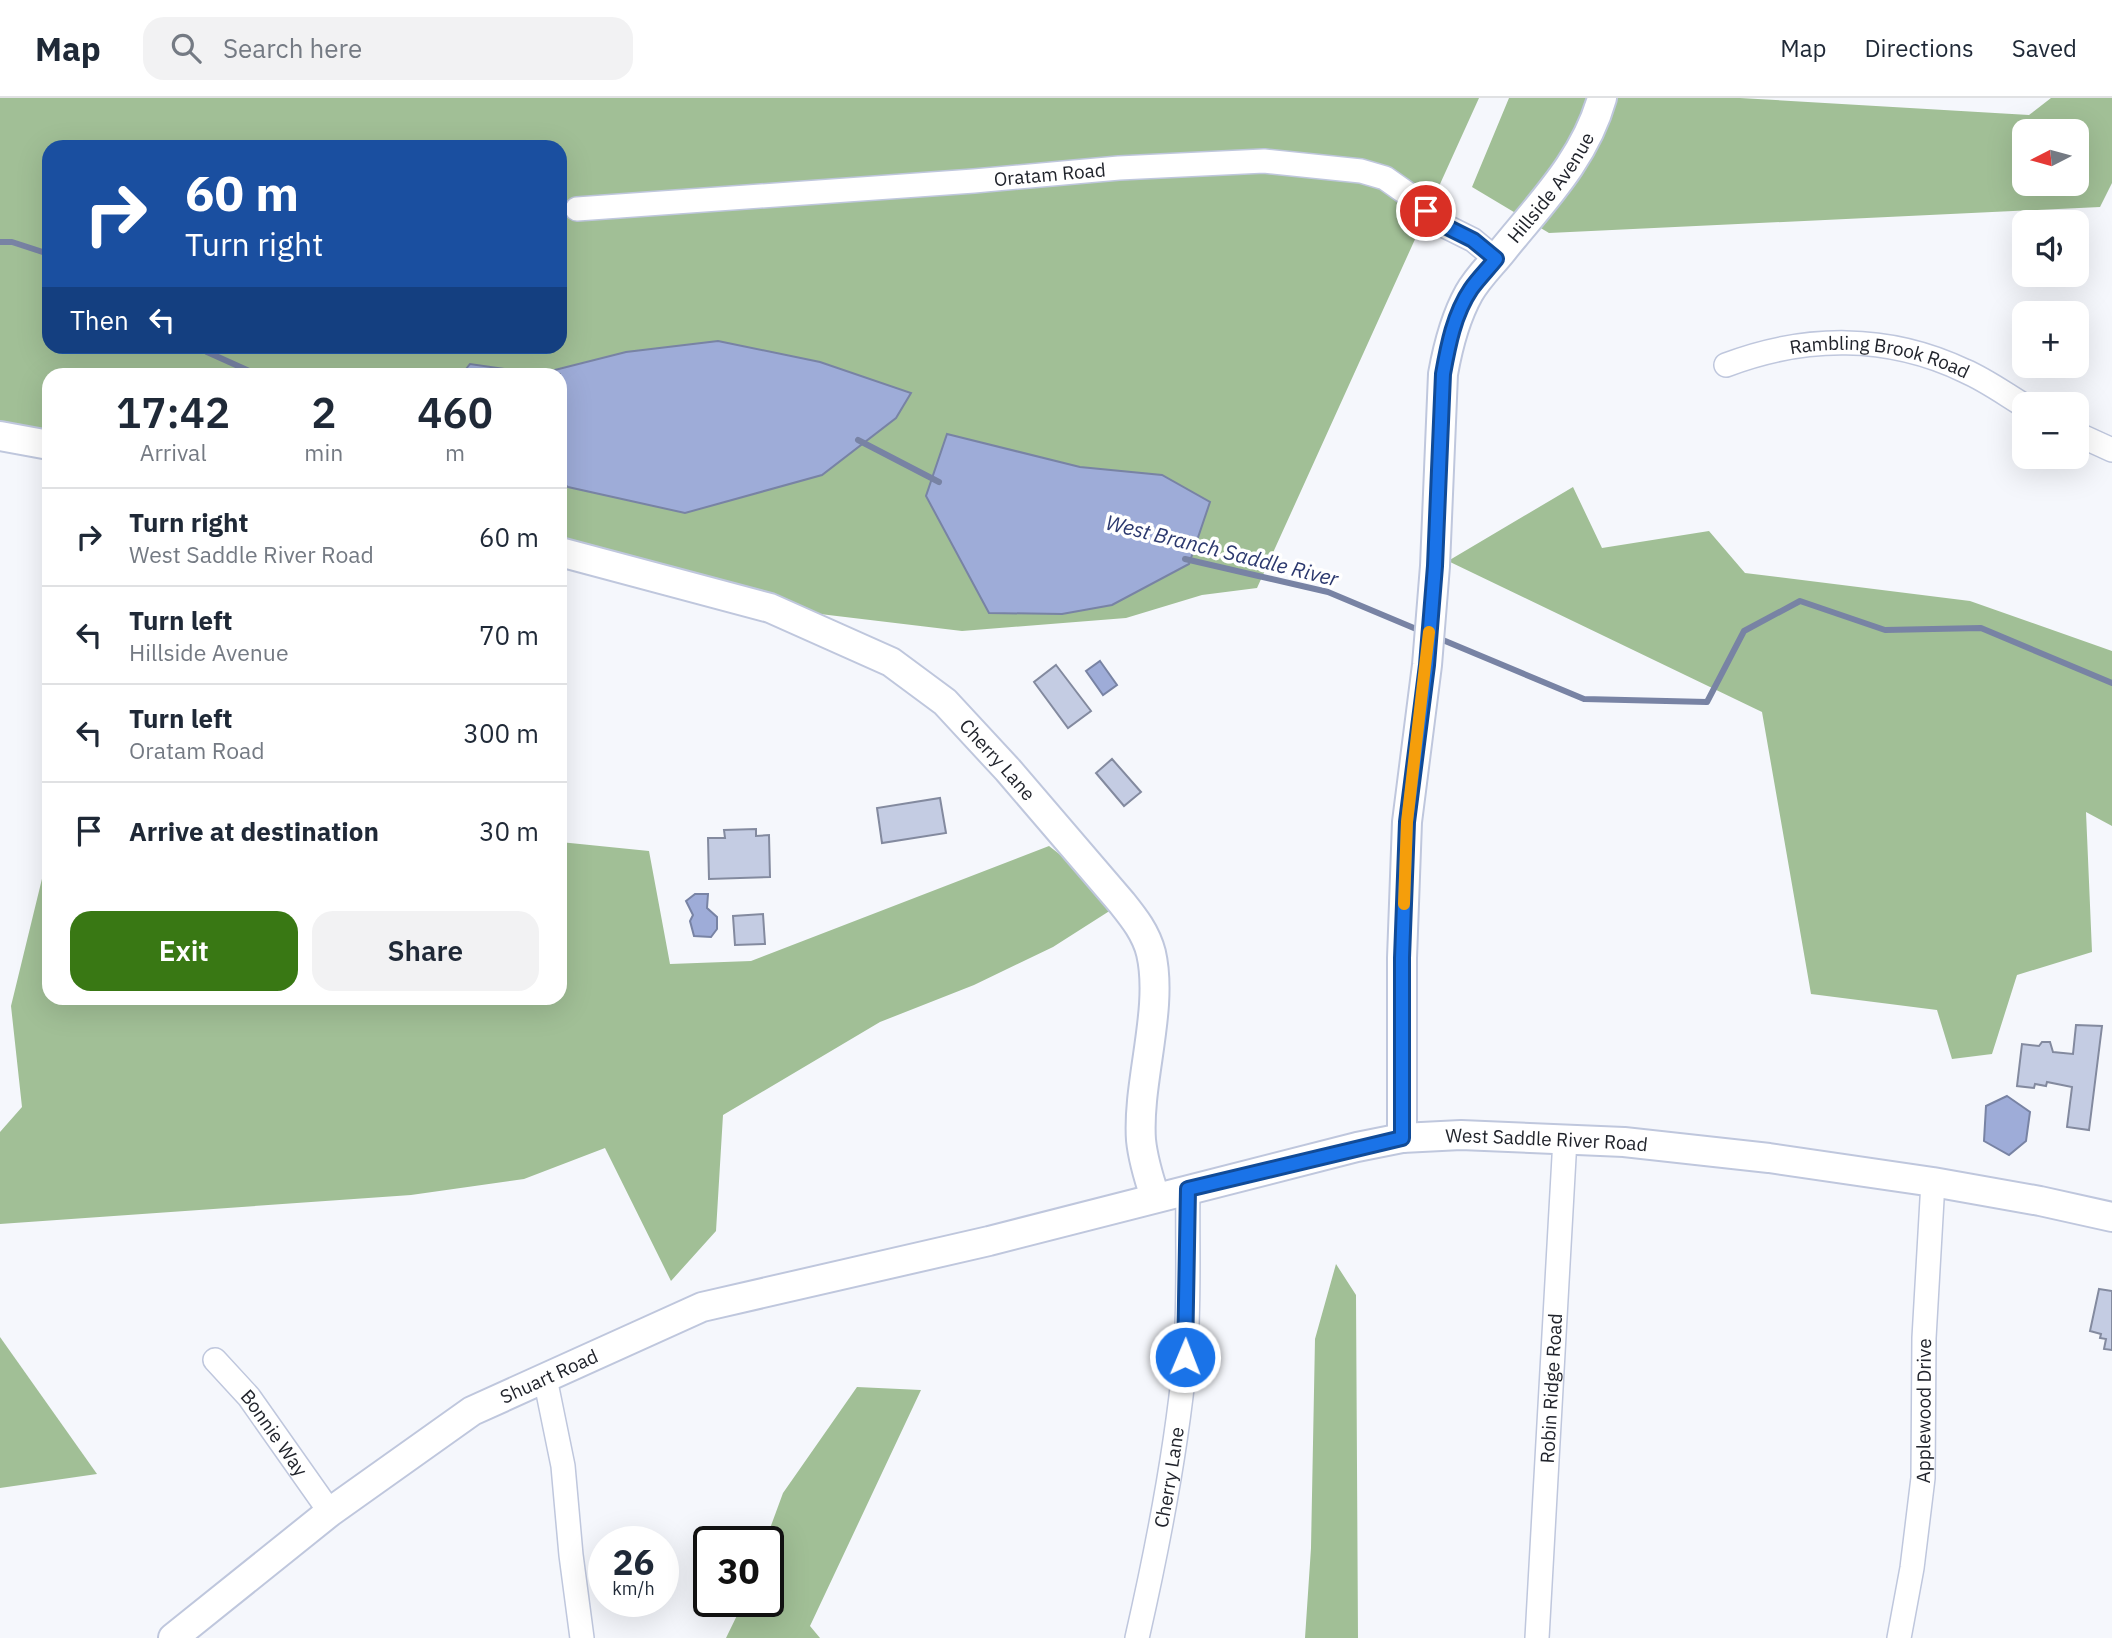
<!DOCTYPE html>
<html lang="en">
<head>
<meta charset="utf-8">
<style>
	:root { --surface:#fff; --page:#f2f2f3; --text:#1f2937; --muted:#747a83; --line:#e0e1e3; --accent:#397814 }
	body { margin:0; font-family:"IBM Plex Sans",sans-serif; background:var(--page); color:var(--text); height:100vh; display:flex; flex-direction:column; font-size:26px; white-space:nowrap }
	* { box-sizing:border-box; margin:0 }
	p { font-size:23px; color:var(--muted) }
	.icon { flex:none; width:38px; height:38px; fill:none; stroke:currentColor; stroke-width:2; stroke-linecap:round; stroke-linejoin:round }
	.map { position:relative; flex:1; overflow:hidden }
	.drawer { position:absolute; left:42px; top:270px; width:525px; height:637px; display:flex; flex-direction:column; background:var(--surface); border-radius:21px; box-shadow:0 7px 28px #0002 }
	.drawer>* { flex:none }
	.guide { position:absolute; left:42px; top:42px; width:525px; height:214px; border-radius:21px; box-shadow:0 7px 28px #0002; background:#1a4fa0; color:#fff; overflow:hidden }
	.needle { width:46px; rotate:264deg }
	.buttons { position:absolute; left:2012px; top:21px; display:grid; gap:14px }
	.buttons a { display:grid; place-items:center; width:77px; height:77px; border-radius:14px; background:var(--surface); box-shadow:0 7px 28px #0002; font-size:35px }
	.speed { position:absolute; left:588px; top:1428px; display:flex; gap:14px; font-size:35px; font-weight:700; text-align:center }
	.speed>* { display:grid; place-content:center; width:91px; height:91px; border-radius:50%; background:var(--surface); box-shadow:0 7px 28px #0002; line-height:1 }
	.speed small { font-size:18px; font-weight:400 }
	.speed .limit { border:4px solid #111; border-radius:10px; background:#fff; color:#111 }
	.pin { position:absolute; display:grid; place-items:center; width:60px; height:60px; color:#fff; margin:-30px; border:4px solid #fff; border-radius:50%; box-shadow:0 2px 7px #0007 }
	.me { position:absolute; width:77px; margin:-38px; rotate:1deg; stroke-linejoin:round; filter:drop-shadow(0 0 5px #0008) }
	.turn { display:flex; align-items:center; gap:24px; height:147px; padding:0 28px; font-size:32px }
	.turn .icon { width:91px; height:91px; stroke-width:2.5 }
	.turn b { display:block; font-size:49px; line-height:60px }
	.then { display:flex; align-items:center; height:66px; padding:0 28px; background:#0003; gap:14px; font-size:26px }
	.eta { display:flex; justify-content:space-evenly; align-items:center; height:119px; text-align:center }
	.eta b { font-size:42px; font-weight:600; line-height:49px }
	.primary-button { display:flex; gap:14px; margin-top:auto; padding:14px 28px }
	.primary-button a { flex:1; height:80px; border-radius:21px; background:var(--accent); color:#fff; font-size:28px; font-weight:600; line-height:80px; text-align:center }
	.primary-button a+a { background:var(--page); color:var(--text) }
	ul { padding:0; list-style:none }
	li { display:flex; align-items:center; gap:21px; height:98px; padding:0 28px; border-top:2px solid var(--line) }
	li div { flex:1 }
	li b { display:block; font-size:26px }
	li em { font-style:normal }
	header { display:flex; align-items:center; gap:42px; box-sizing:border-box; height:98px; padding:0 35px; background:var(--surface); border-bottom:2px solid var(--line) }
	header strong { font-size:33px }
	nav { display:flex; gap:38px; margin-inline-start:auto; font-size:24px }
	.search { width:490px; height:63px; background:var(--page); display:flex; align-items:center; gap:18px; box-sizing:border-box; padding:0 24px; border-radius:21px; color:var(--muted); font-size:26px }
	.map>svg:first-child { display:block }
</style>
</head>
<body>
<header>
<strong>Map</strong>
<div class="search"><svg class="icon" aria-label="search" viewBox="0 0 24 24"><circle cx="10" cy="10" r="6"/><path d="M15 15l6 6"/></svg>Search here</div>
<nav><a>Map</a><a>Directions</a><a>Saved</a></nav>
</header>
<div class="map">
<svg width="2112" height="1540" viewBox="0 0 2112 1540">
	<rect width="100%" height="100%" fill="#f5f7fc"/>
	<!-- forest -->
	<g fill="#a1bf96" fill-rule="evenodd">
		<path d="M0 0H1479L1257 490 1202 497 1126 520 962 533 770 510 560 464V276H49V352L0 341ZM49 49H560V248H49Z"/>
		<path d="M1509 0H1740L2029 17 2051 0H2112V85L2100 109 1549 135 1472 89ZM2025 33H2077V86H2025Z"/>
		<polygon points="1573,389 1602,450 1709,433 1745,475 1970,503 2112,553 2112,728 2086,714 2092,854 2017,877 1992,956 1952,961 1937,912 1811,896 1762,614 1448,463"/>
		<polygon points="560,744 649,753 670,866 751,863 1049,748 1122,805 1053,849 974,887 880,924 723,1017 716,1133 671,1183 605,1050 524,1081 411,1097 0,1126 0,1034 22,1009 11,908 49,752 49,900 560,900"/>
		<polygon points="1336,1166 1356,1197 1358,1540 1305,1540 1311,1450 1315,1241"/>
		<polygon points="0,1239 97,1376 0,1390"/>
		<polygon points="857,1289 921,1292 810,1528 820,1540 726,1540 744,1503 768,1503 768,1444 765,1444 783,1395"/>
	</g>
	<!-- water -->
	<g fill="#9eacd8" stroke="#7883a4" stroke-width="2">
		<polygon points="718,243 820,264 911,295 896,320 822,377 685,415 568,389 560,383 560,276 462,276 470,266 539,276 626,254"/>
		<polygon points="947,336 1080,369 1162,377 1210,404 1189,466 1112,507 1062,516 989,515 926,398"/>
		<polygon points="1100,563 1117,587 1103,597 1086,573"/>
		<polygon points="695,796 708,796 707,810 717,819 717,831 711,839 694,838 690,823 693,817 686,803"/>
		<polygon points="2007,998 2030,1014 2026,1043 2009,1057 1984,1043 1986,1008"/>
	</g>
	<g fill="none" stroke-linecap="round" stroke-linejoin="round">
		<!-- stream -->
		<g stroke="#7883a4" stroke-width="6">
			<polyline points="0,144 12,144 49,156"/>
			<polyline points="202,248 207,254 256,276"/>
			<polyline points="858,342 939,384"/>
			<polyline points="1185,461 1328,494 1421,533"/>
			<polyline points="1438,540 1584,601 1707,604 1744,533 1800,503 1885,532 1981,530 2112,585"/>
		</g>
	</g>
	<!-- building -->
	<g fill="#c4cce3" stroke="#838a9f" stroke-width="2">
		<polygon points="1056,567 1091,613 1068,630 1034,584"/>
		<polygon points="1112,661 1141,694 1124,708 1096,675"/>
		<polygon points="940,700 946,735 882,745 877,710"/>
		<polygon points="756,731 756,738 769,737 770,779 709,781 708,740 725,740 724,732"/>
		<polygon points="763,816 765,846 735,847 733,818"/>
		<polygon points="2076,927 2102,928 2089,1032 2067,1029 2072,989 2047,984 2046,988 2035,986 2034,990 2017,988 2022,946 2039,948 2042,944 2050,944 2053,954 2073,956"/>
		<polygon points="2099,1191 2112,1193 2112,1252 2104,1251 2106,1241 2100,1240 2101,1236 2090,1233"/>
	</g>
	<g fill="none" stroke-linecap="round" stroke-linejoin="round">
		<!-- minor casing -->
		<g stroke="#bfc7dd" stroke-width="26">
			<g id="minor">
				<path id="s1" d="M577 111 974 83 1119 70 1264 63 1361 73 1385 80 1412 99 1441 126 1473 142 1496 161"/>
				<path id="s2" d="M1726 267C1805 237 1888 236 1965 273 1986 282 2005 296 2025 308"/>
				<polyline points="2077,336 2112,352"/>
				<path id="s3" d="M215 1262 249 1299 330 1414"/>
				<polyline points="545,1280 563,1368 571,1457 582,1540"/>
				<path id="s4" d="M1137 1540C1158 1448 1176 1356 1185 1262 1190 1205 1187 1147 1188 1091"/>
				<path id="s5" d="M1537 1540 1565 1041"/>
				<path id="s6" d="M1899 1540 1912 1470 1923 1380 1924 1240 1933 1084"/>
			</g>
		</g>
		<!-- tertiary casing -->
		<g stroke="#bfc7dd" stroke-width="32">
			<g id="tertiary">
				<polyline points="0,338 49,347"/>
				<path id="s7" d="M560 454 770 510 891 564 945 604 1008 672 1122 805C1134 820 1146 835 1151 855 1164 911 1137 984 1141 1042 1143 1062 1149 1081 1155 1099"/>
				<path id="s8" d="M1402 1040V860L1407 724 1427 567 1435 468 1443 276C1448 248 1455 220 1469 195 1478 179 1492 166 1503 152 1541 105 1585 61 1602 0"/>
				<path id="s9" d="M173 1540 330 1414 472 1313 702 1209 989 1143 1357 1049 1402 1040 1461 1037 1624 1044 1769 1060 1933 1084 2040 1103 2112 1119"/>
			</g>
		</g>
		<!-- minor -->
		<use href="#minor" stroke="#fff" stroke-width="23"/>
		<!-- tertiary -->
		<use href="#tertiary" stroke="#fff" stroke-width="28"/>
	</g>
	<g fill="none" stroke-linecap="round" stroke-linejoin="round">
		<!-- route casing -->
		<g stroke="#114b97" stroke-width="18">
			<path id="route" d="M1185 1259 1188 1091 1402 1040V860L1407 724 1427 567 1435 468 1443 276C1448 248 1454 216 1471 191 1478 181 1488 171 1496 161L1473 142 1441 126 1426 113"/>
		</g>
		<!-- route -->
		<use href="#route" stroke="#1a73e8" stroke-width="12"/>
		<!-- slow -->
		<polyline stroke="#f59e0b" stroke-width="12" points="1404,806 1407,724 1429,534"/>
	</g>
	<g text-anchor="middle" stroke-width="7" stroke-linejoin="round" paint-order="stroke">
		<!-- street labels -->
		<g font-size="19" fill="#21242c" stroke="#fff">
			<text dy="7" stroke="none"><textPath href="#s1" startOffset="474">Oratam Road</textPath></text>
			<text dy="7" stroke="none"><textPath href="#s8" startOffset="985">Hillside Avenue</textPath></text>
			<text dy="7" stroke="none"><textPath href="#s2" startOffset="158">Rambling Brook Road</textPath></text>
			<text dy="7" stroke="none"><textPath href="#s7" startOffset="495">Cherry Lane</textPath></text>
			<text dy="7" stroke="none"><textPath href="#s9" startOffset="1493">West Saddle River Road</textPath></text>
			<text dy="7" stroke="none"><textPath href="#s9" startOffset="460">Shuart Road</textPath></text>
			<text dy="7" stroke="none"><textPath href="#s5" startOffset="250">Robin Ridge Road</textPath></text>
			<text dy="7" stroke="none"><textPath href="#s6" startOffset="229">Applewood Drive</textPath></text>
			<text dy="7" stroke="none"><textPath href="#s3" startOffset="94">Bonnie Way</textPath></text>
			<text dy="7" stroke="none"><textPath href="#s4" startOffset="164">Cherry Lane</textPath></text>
		</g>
		<!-- water labels -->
		<g font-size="21" font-style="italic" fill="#2b386e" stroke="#fff">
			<text transform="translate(1222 453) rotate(14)" y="7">West Branch Saddle River</text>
		</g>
	</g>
</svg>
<div class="buttons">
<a><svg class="needle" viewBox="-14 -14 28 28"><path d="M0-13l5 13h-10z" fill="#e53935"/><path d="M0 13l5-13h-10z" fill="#747a83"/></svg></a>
<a><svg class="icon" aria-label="sound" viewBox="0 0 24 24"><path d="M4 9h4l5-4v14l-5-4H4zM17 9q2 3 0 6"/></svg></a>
<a>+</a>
<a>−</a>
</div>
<div class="speed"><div>26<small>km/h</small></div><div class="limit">30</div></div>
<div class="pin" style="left:1426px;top:113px;background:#d93025"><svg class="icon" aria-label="arrive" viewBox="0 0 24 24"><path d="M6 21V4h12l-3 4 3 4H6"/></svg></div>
<svg class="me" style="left:1185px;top:1259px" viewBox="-20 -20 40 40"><circle r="17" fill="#1a73e8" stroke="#fff" stroke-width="3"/><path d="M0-11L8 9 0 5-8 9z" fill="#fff"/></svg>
<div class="guide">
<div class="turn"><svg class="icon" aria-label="right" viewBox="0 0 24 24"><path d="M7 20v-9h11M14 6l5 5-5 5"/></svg><div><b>60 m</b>Turn right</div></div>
<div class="then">Then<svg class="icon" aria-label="left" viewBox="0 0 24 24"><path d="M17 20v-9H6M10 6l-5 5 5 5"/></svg></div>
</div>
<section class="drawer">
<div class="eta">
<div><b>17:42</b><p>Arrival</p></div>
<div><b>2</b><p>min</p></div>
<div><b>460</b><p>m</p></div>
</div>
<ul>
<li><svg class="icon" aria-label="right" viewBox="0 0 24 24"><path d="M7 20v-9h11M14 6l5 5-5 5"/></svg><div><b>Turn right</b><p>West Saddle River Road</p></div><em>60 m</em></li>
<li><svg class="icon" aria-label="left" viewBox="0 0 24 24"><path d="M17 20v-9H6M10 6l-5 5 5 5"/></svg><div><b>Turn left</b><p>Hillside Avenue</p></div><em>70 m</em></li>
<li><svg class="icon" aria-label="left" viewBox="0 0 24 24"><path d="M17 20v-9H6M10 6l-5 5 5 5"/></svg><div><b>Turn left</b><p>Oratam Road</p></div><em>300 m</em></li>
<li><svg class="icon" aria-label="arrive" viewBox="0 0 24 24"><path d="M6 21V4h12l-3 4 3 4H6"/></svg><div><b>Arrive at destination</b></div><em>30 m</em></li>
</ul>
<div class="primary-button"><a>Exit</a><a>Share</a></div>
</section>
</div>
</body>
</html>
